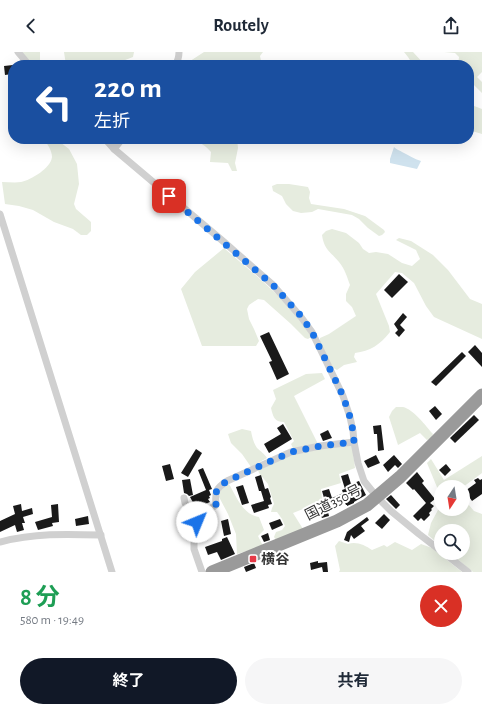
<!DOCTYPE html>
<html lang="ja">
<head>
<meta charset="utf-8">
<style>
	:root { --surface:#fff; --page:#f6f6f7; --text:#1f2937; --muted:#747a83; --accent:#111827 }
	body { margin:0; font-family:"Alegreya Sans","Noto Sans JP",sans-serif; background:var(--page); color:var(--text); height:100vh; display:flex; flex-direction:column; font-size:15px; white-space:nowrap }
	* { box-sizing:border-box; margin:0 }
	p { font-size:13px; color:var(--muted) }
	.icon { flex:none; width:22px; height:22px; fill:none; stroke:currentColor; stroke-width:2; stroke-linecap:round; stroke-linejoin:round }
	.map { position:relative; height:520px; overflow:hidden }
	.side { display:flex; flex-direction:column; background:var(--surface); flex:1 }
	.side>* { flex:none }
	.hud { position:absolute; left:8px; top:8px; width:466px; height:84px; border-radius:16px; box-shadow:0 4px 16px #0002; background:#1a4fa0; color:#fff; overflow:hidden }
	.needle { width:26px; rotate:192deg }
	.tools { position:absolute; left:434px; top:428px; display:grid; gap:8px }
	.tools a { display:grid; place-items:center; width:36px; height:36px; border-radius:50%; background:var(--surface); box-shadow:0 4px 16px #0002; font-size:20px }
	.pin { position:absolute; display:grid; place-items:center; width:34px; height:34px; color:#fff; margin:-17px; border-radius:8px; box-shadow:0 2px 6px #0006 }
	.me { position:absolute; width:44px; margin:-22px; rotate:45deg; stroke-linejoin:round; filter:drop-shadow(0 0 3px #0008) }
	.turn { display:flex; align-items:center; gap:14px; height:84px; padding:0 20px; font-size:18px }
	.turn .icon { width:52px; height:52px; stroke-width:2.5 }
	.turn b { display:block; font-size:28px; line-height:34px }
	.round { display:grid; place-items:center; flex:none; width:42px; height:42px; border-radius:21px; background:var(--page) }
	.summary { display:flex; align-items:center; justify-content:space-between; height:68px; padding:0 20px }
	h1 { font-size:24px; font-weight:700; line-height:30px; color:#1e9e55 }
	.primary-button { display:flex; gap:8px; margin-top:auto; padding:8px 20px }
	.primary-button a { flex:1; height:46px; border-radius:24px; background:var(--accent); color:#fff; font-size:16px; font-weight:700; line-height:46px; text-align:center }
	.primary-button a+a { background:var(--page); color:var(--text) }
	header { display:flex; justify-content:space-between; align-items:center; height:52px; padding:0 20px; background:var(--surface); font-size:18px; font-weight:700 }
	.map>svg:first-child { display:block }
</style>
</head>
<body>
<header><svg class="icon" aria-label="back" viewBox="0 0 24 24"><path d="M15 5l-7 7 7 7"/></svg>Routely<svg class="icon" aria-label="share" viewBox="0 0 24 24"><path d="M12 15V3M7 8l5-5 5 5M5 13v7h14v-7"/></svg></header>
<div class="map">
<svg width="482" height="520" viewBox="0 0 482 520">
	<rect width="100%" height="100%" fill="#fff"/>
	<!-- green -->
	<g fill="#e6ecdf">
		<polygon points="22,0 40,0 40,8 38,13 33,13"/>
		<polygon points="64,0 134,0 133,5 112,13 66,13"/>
		<polygon points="204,0 263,0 260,4 262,13 184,13"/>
		<polygon points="404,0 413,0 425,13 413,13 408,5"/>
		<polygon points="444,0 482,0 482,20 477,25 482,30 482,41 469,28 469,13 458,13 459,5 455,1"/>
		<polygon points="469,52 482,57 482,82 472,79 469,76"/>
		<path d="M44 87H56L69 97 77 112 79 132 74 152 76 157 91 170V179L87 183H81L73 177 54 170 33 158 19 154 5 152 2 130C8 130 15 131 21 130 31 128 51 116 52 105 52 98 47 92 44 87Z"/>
		<path d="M183 87H237L238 96 235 111 237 119H232L228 111 210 110 211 100C203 90 195 89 183 87Z"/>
		<polygon points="277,132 289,132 308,135 310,140 309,146 311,152 344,157 365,164 384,178 385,180 382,183 379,184 368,176 359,167 352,163 318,157 312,160 301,161 293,159 286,152 282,144 273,139 272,134"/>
		<path d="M332 177 346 181 359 191 363 197 369 201 376 200 388 202 402 211 412 214 420 207 416 198 396 188 399 186 411 189 433 203 448 218 470 247 482 252V287L434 265 426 254 414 231 402 221 395 220 376 242 389 274 390 280C380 293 370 299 355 301L354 305 357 310 344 313 337 318 332 315 320 291V286L329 282 356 264 352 255 346 249V242L350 233C347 225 345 217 339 210 331 200 324 198 322 183L326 179Z"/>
		<path d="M224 196C250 219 278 240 299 267 303 273 308 278 311 285L308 287 305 286 291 272 264 248 258 247 249 253 247 257 249 267 254 277 259 289 256 294H202L181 237 195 220Z"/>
		<path d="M322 321 325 327 294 344 318 392 294 398 291 392 294 389 284 370C274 370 273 364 271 356L276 347 273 338 306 322Z"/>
		<path d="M396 355C397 355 403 355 403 355 413 357 426 374 433 382L431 386 427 388 420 381 398 393 389 365 392 359Z"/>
		<path d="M242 377 251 379C252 385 254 392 257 396 261 400 264 401 267 406L251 415 242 402 231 391 228 382Z"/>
		<polygon points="352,393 355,416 339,422 341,431 321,437 322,447 313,453 293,461 303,477 276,488 274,485 276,480 282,478 285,474 282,467 277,460 271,460 272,456 274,452 268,432 259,421 258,418 294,402 326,396"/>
		<polygon points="482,404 482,421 463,435 441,435 441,457 463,457 463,446 474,459 482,462 482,520 473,520 450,501 463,501 463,479 441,479 441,494 428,483 431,471 438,458 439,440 427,411 431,407 444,428"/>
		<path d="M229 432C236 444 243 463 259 465L264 478 258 484 263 494 237 502 236 482 228 462 219 445C220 438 222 435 229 432Z"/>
		<path d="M339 489 348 492C356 489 365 493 372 498L384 493 387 495 395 490 412 498 421 492 432 496 462 520H339L340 518 335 494Z"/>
	</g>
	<!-- water -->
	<path fill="#cfe2ee" d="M394 95C397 98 399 98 402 100 409 103 414 107 421 109L417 117 390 111V107Z"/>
	<!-- building -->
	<g fill="#1a1a1a">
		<polygon points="13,13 12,22 5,23 4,14"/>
		<polygon points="399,222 408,230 392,246 384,238"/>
		<polygon points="403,261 407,265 400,273 405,278 399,285 395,281 398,278 394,272"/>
		<polygon points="269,280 289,322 277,328 269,310 272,309 260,284"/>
		<polygon points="475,293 482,301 482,315 468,300"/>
		<polygon points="462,300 466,304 436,334 431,330"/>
		<polygon points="435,354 442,362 436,368 429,359"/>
		<polygon points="474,363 479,368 455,391 450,386"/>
		<polygon points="283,372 292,387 269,401 264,392 281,382 277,376"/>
		<polygon points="381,373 384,398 378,399 377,382 374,382 373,374"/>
		<polygon points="328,378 332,386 323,389 320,382"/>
		<polygon points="196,397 202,401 188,425 181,421"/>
		<polygon points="376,403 380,411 368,416 364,409"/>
		<polygon points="394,403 402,412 398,416 395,413 388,420 383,413"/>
		<polygon points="170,412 174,427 166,429 162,414"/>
		<polygon points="446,412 451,418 445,424 439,418"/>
		<polygon points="203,416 212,437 209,438 211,443 209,444 210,446 208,447 210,450 196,456 190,445 206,438 198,418"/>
		<polygon points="417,420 424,429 422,431 435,447 430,451 434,454 431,457 432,458 429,461 430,463 424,469 421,466 418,469 413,464 426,451 414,437 413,438 406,431"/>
		<polygon points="348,422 351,432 359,429 366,443 354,450 354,451 347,454 347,453 346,453 344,448 331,453 333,458 328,460 329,464 322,466 321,464 309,469 304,459 315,455 316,457 326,453 322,439 329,437 332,446 343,441 342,438 345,437 341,424"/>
		<polygon points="261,423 265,437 268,436 271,445 270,446 272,452 268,453 269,456 254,461 251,453 264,449 261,439 259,439 255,425"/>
		<polygon points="478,426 480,428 482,427 482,442 472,449 465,439 476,431 474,428"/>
		<polygon points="190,427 193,443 189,444 187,442 184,441 182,428"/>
		<polygon points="243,433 249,451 242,453 236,435"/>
		<polygon points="391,443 400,453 396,457 386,447"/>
		<polygon points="21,452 22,459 32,456 33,462 23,465 25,471 22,471 24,478 17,480 15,473 0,480 0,469 15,462 13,454"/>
		<polygon points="58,452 59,470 52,471 53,474 38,478 35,470 52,465 51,453"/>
		<polygon points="384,462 390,468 382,477 375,471"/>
		<polygon points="88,464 89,472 76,474 75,467"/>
		<polygon points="367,465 369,468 361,474 365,479 354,487 351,483 349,490 344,488 347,480"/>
		<polygon points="228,467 231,482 224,484 221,469"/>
		<polygon points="280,467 283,473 272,478 269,471"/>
		<polygon points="268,481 270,488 264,490 261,484"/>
		<polygon points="227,485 235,502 221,508 217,500 208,503 205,495 222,489 222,487"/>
		<polygon points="318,509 318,511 327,510 328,520 323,520 322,515 311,518 310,511"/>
		<polygon points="254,511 256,516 246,520 244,515"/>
	</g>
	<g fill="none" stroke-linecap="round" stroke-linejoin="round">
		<!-- street -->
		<g stroke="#d0d0d0" stroke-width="7">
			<polyline points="18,0 29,13"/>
			<path d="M175 13C178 9 179 5 179 0"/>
			<polyline points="105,87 114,97 224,190 273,233 301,265 312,280 343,344 350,365 353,379 354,390 358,411 364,429 377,445 391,459 419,482 441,499"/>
			<polyline points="114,97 122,87"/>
			<polyline points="0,162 112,520"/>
			<polyline points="184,446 185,451 197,466 194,490 194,497 202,520"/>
			<path d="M197 466 216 453C215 440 215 437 227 429L291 400 320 394 354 390"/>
			<path d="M0 490C34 481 66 482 101 483"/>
			<polyline points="444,501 468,520"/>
		</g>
		<!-- highway -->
		<polyline stroke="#9a9a9a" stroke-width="13" points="212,520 337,469 367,453 400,425 482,343"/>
	</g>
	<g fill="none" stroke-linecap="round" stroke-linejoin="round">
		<!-- route -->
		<path stroke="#1a73e8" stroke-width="7" stroke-dasharray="0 12.6" d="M169 144 273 233 301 264 312 280 343 344 350 365 353 379 354 390 320 394 291 400 227 429C215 437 215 440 216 453L197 466V470"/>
	</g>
	<!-- markers -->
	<rect fill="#e63946" stroke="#fff" stroke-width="1.5" x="249" y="503" width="8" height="8" rx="2"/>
	<g text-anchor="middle" stroke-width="4" stroke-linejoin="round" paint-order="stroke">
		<!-- street labels -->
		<g font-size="14" fill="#333" stroke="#fff">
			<text transform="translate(333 450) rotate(-27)" y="5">国道350号</text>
		</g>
		<!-- poi labels -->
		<g font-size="14" font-weight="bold" fill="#333" stroke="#fff" text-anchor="start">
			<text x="261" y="512">横谷</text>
		</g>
	</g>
</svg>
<div class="tools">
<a><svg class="needle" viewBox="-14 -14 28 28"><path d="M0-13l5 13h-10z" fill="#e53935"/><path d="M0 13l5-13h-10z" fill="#747a83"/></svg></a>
<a><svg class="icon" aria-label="search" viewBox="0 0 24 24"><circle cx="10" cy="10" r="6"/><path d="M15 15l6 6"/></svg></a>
</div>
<div class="pin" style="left:169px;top:144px;background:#d93025"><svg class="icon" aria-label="arrive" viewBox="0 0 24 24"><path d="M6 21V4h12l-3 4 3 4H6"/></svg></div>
<svg class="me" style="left:197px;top:470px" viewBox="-20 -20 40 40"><circle r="19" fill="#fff"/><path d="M0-13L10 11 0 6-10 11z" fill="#1a73e8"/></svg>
<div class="hud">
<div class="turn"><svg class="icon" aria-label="left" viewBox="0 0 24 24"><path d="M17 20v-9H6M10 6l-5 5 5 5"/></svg><div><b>220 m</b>左折</div></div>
</div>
</div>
<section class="side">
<div class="summary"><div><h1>8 分</h1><p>580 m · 19:49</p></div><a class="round" style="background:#d93025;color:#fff"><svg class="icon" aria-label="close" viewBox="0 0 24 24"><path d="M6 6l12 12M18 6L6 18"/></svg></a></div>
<div class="primary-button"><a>終了</a><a>共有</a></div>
</section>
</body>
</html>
